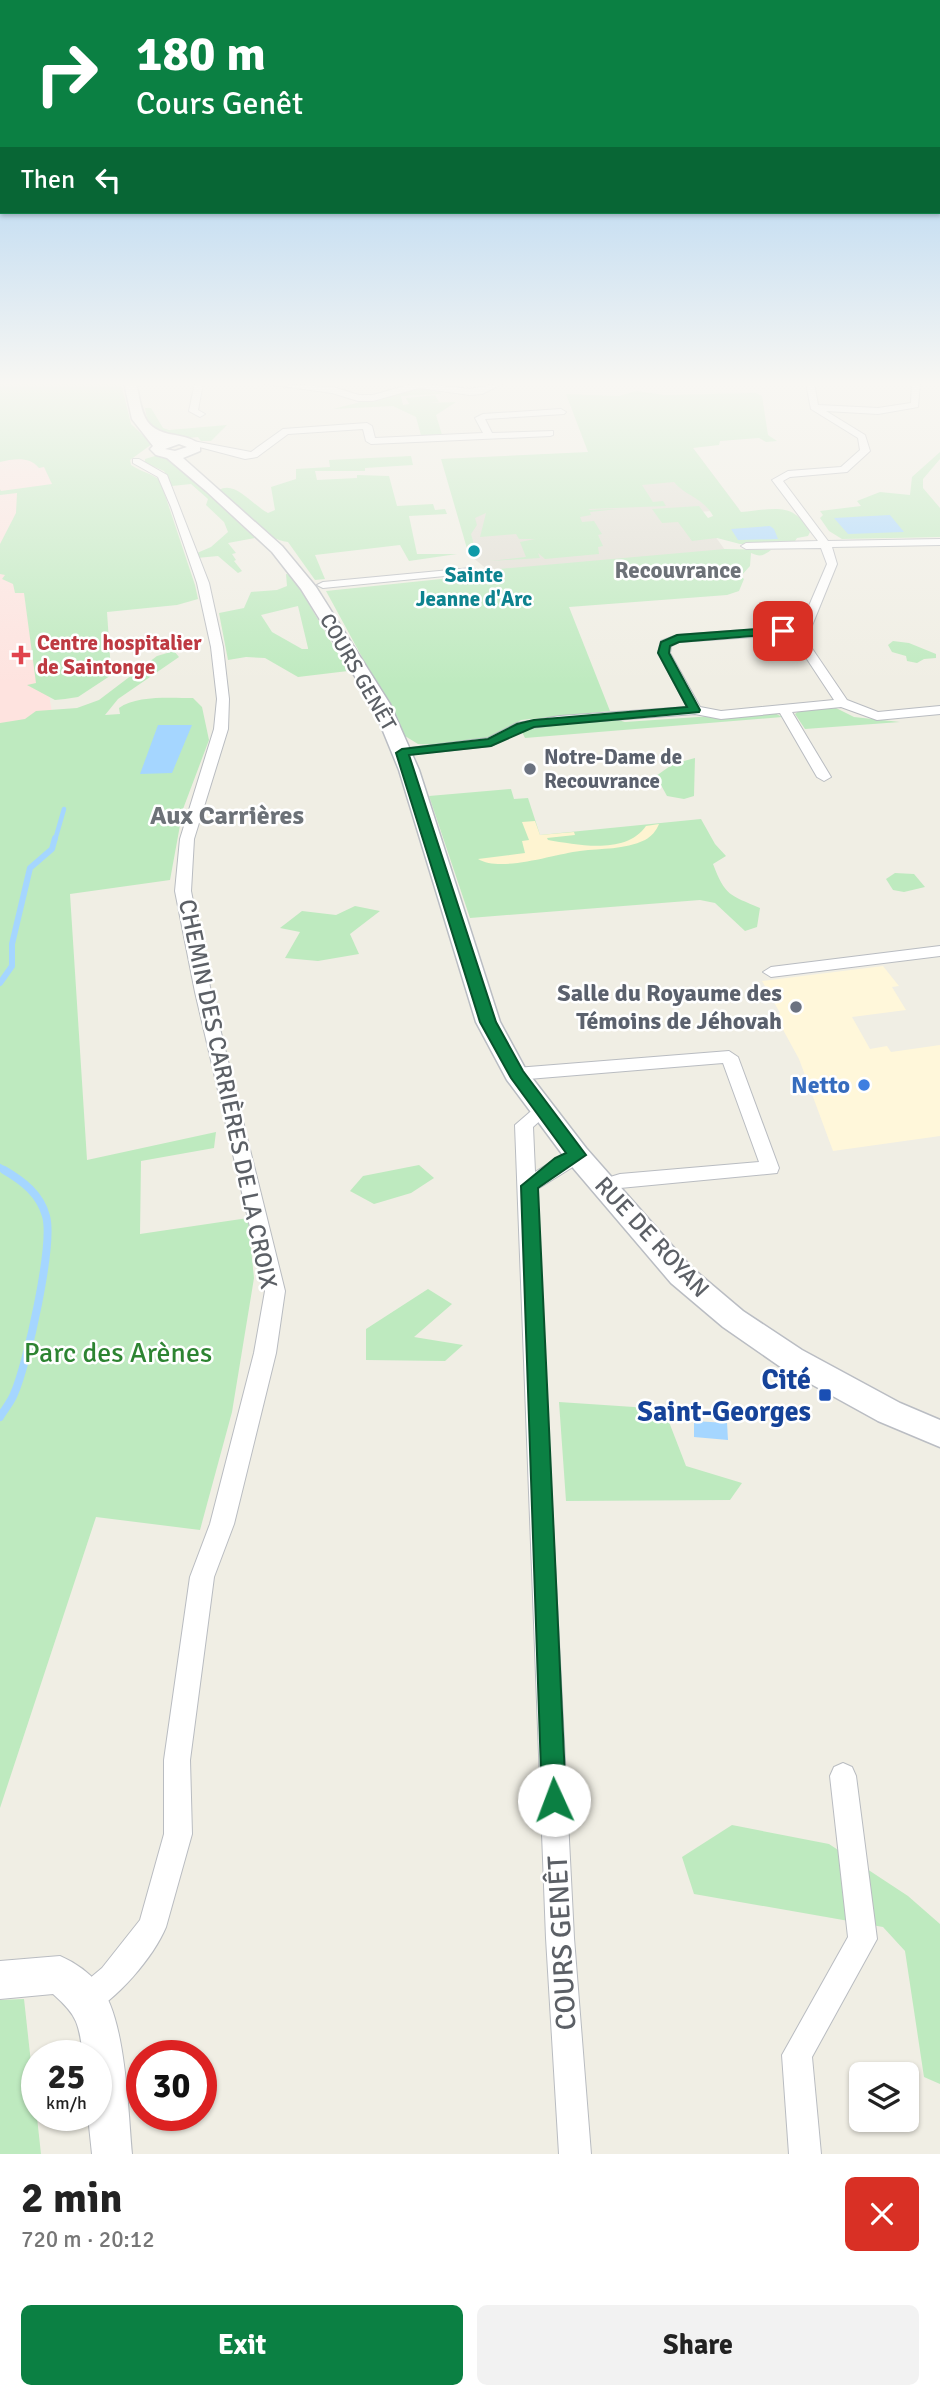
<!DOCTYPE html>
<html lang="en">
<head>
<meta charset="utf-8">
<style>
	:root { --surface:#fff; --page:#f2f2f2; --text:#222; --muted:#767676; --accent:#0b8043 }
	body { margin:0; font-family:Signika,sans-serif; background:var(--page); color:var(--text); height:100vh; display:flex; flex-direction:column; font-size:26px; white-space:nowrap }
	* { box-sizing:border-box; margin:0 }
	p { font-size:23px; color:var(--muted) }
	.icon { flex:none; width:38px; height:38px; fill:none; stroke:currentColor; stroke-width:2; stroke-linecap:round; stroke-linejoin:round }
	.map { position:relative; height:2154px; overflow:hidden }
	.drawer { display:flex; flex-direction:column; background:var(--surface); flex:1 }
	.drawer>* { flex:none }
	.guide { position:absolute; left:0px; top:0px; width:942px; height:214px; box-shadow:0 2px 5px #0004; background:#0b8043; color:#fff; overflow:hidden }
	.tools { position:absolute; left:849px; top:2062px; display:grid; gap:14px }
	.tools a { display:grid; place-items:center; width:70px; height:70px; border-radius:10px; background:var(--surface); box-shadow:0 2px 5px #0004; font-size:35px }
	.speed { position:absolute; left:21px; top:2040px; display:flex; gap:14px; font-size:35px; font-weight:700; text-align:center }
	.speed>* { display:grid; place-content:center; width:91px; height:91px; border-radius:50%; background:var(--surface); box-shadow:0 2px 5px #0004; line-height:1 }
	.speed small { font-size:18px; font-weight:400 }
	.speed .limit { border:10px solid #d22; background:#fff; color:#111 }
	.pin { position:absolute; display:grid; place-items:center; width:60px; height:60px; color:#fff; margin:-30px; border-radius:14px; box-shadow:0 4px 10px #0006 }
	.me { position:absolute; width:77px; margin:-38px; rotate:358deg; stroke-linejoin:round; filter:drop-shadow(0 0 5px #0008) }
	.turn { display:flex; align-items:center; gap:24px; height:147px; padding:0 21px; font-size:32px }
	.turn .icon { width:91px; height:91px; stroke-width:2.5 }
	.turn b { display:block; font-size:49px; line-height:60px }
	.then { display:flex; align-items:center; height:66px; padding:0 21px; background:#0003; gap:14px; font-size:26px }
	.round { display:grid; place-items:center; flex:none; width:74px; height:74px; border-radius:10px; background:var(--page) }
	.summary { display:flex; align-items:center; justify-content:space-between; height:119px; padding:0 21px }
	h1 { font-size:42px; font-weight:800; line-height:52px }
	.primary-button { display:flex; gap:14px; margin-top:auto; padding:14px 21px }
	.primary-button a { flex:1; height:80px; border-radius:10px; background:var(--accent); color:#fff; font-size:28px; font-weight:800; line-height:80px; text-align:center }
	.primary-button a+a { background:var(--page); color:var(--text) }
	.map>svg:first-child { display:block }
</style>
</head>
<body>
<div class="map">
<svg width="940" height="2154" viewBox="0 0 940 2154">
	<rect width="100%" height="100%" fill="#f0eee4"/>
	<!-- commercial -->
	<polygon fill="#fff7da" points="883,966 899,986 892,987 906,1010 852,1017 870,1049 887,1046 891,1052 940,1045 940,1136 833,1151 799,1059 781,1026 774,1031 765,1026 780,1013 762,981"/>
	<!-- education -->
	<polygon fill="#e0ddd3" points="693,448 739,509 698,512 742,574 731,592 488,570 472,557 443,459"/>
	<!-- medical -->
	<g fill="#fee3df">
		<polygon points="21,456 46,462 61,488 0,561 0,458"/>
		<polygon points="0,569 32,588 67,807 0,817"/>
	</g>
	<!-- green -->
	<g fill="#beeabf" fill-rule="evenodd">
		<path d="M0 383H121L131 424 152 444 130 460 131 465C141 472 151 473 160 480L195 585 198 599 177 605 107 612 111 671 119 670 78 697 65 699 55 700 27 685 36 683 24 593H15L13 584 2 579 5 575 0 574V544L16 513 17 493 0 495V489L1 491 52 484 44 467 39 468C29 456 14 459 0 462Z"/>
		<polygon points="419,387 439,389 441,394 401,396 403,405 409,404 406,398 435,395 439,402 427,403 456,402 436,415 443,438 422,439 416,417 393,406 333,409"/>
		<path d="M636 391 664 395 756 393 762 396 768 435 777 441 766 442 759 438 720 441 719 445 693 448 741 512C772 510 793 500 810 532L808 536 797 538 793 544H740L717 538 692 541 678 522 662 523 652 509 699 506 708 518 713 516C704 498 685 496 674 482L642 485 653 502 663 501 666 506 590 509 588 510 618 509 590 512 591 515 580 517 582 522 594 521 602 534 598 535 603 546 598 547 599 554 545 559 538 553 540 558 490 561 526 557 520 542 535 539H519L516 534 480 537 486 513 475 518 477 525 471 534 476 552 474 554 468 552 441 459 588 452 566 394 619 396Z"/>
		<path d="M145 408H151L163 428 169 430 227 425 211 441H201L198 437C186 439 158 437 150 425 147 420 146 414 145 408Z"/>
		<polygon points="940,452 940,459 923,479 923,488 940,508 940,537 842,539 829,531 820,518 823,515 820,511 861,506 857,501 880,492 910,495 912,477"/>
		<polygon points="155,456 170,458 255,538 228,543 236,553 232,554 236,560 234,561 242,571 238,573 218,556 197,558 197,553 211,547 228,532 224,522 206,505 208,499 191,484 172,486 164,471 145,463 145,459"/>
		<path d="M411 456 413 465 365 468V471H315L317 480 357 478V475L389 476 397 506 433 504 435 510 445 509 447 514 409 516 417 554H457L409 561 400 545 315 555 325 579 315 580 288 542C262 539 238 507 219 490 235 480 252 505 268 513L275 510 271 487 296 479V469L330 467 329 460Z"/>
		<path d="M725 549 771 550C763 556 760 557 751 553L750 566 741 576 744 579 739 591 727 595 569 607 610 711 521 720 494 738 441 745 418 744 405 736 326 591 470 576 488 570Z"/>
		<path d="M286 574 292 575 348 671 298 677 265 658 246 657 228 660 219 613 244 608 251 592 277 590 287 586ZM298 606 308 648V649H302L272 632 261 615Z"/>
		<polygon points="893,641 909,643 936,654 936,658 924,659 917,663 907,661 906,656 892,652 888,645"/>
		<path d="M174 651 179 657 118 699 105 715 120 714 119 708C136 695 172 698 193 698L202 707 209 740 183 809 170 880 70 894 87 1160 216 1132 214 1148 141 1161 140 1234 248 1218 254 1278 232 1412 200 1530 96 1517 0 1808V723L25 719 36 711 77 708 99 700 157 656Z"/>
		<polygon points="836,708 854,717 900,722 805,729 795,714 799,711"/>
		<polygon points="773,712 782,717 525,738 522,732 544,725 615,719 625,722"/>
		<polygon points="695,758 694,796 684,799 667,796 656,776 673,764"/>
		<path d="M511 789 514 799 528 798 540 835 701 819 715 844 726 856 713 864C725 896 730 895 760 908L757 927 745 931 715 903 700 900 470 918 429 796Z"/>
		<polygon points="895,873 914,874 925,887 904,892 893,890 886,879"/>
		<polygon points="355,906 380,911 350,934 359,954 318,961 285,958 300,932 280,928 302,911 336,915"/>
		<polygon points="419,1165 434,1178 411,1193 374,1204 350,1191 363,1176"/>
		<polygon points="428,1289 452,1304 414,1337 463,1345 445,1361 366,1360 366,1329"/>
		<polygon points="559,1402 664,1409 686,1466 742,1483 730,1500 566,1501"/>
		<polygon points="732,1825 829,1844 908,1896 940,1924 940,2084 924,2077 905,1951 883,1927 694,1894 682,1857"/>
		<polygon points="24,1999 41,2154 0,2154 0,2000"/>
	</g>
	<!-- sand -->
	<path fill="#fef4d1" d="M535 821 540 835 574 832 575 835 547 838 548 840C578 845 626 855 646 826L659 824C656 831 652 836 645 840 624 850 602 848 580 851 554 854 501 873 478 859L525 853 522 841 529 840 522 822Z"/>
	<!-- water -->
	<g fill="#a5d6ff">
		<polygon points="890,515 904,532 848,534 834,518"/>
		<polygon points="770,526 774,529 778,539 738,540 731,529"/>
		<polygon points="158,725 192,725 172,773 140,774"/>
		<polygon points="694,1421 727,1423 728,1440 694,1437"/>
	</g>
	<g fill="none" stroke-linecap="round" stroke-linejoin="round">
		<!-- stream-far2 -->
		<polyline stroke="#a5d6ff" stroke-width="4.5" points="55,840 64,809"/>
		<!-- stream-far1 -->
		<g stroke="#a5d6ff" stroke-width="6">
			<polyline points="0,983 12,966 12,944 30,868 52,849 55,838"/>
			<polyline points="0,1167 7,1171"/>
		</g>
		<!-- stream -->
		<path stroke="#a5d6ff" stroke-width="8" d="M0 1417C4 1410 11 1402 14 1394 27 1365 54 1244 46 1216 40 1194 23 1181 4 1170"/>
		<!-- minor casing -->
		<g stroke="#b9bcc1" stroke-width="2">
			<g id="minor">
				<polygon points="195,383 203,383 198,410 205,414 200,417 189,411"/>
				<polygon points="260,383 333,387 359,395 373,395 415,383 470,389 504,383 482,394 470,395 419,388 373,401 358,401 332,393"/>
				<path d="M806 383H814L818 405 878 408 911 403 912 383H920L918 407 878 414 826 411 865 435 870 451 847 472 790 477 783 481 828 541 940 539V545L832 547 837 564 809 633V644L847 700 878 712 940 706V714L877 720 841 707 792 712 831 777 824 781 817 777 780 713 721 719 695 714 560 724 525 729 491 746 397 756V750L402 749 488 738 517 723 560 716 687 707 658 653 661 641 677 635 783 627 799 629 827 564 821 548 746 549 741 546 746 543 818 541 772 480 788 471 841 467 860 450 858 438 811 409ZM783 635 797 636V644L834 700 721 711 700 707 670 653 671 646 679 642Z"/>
				<polygon points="561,409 566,412 564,414 485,419 492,433 553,431 553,435 550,436 371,444 366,441 363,429 288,434 257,457 245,459 188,444 193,441 251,452 283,429 367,423 372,426 375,438 483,433 475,418 483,414"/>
				<path d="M133 459H139L167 475 209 583 223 647 229 699 228 729 194 839 191 891 211 992 285 1291 276 1353 234 1524 214 1577 190 1760 192 1834 166 1927C154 1956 116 2002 87 2014L77 2009 72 1999 77 1989 102 1968 140 1920 164 1834V1760L190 1577 210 1524 254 1353 265 1291 195 992 175 891 180 839 214 729 217 699 211 647 197 583 171 507 158 477 133 463Z"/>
				<polygon points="471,568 475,569 475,573 323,588 317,585 323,582"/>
				<polygon points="940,946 940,956 771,977 763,972 771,967"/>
				<polygon points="729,1051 738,1057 779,1168 777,1173 620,1188 604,1193 597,1191 595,1186 597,1181 620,1174 759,1162 723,1063 516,1080 507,1074 516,1068"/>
				<polygon points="543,1104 549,1106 552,1110 533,1127 535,1172 570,1150 584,1150 586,1155 584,1160 536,1190 574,1938 591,2154 559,2154 546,1938 515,1125 537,1106"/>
				<polygon points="843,1763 852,1767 856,1776 877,1939 812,2057 821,2154 789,2154 782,2055 848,1937 830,1776 834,1767"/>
			</g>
		</g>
		<!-- tertiary casing -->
		<g stroke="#b9bcc1" stroke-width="2">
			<path id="tertiary" d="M60 1956C74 1962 89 1972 99 1985 126 2017 128 2111 132 2154H92L88 2116H96V2056H83C79 2024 78 2016 53 1994L0 1999V1961Z"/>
		</g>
		<!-- secondary casing -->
		<g stroke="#babdc3" stroke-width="3">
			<path id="secondary" d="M124 383H136C143 412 141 430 175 435 185 437 192 438 200 445V451L183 458 282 546 316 587 390 704 419 770 500 1022 526 1070 586 1148 691 1267 743 1311 802 1350 900 1403 940 1420V1447L878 1421 782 1368 723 1327 671 1283 568 1162 507 1080 476 1022 399 770 372 704 301 589 272 552 206 491 167 458 156 455 150 449 153 446 132 419ZM179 444 187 447 175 451 165 449Z"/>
		</g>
		<!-- minor -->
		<use href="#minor" fill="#fff" fill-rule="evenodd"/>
		<!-- tertiary -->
		<use href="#tertiary" fill="#fff" fill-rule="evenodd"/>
		<!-- secondary -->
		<use href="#secondary" fill="#fff" fill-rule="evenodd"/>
	</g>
	<!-- sky -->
	<linearGradient id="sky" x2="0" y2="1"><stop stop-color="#8dc2f1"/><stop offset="0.56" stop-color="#f8f7f3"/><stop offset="1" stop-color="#f8f7f3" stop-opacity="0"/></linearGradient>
	<rect width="940" height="685" fill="url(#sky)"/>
	<!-- route -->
	<polygon fill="#0b8043" stroke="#07532c" stroke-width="2" points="783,627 788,631 787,633 679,642 670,646 669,653 700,710 699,712 534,727 491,746 409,755 496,1022 523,1071 586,1155 538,1188 566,1800 562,1808 554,1812 545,1808 542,1800 521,1186 555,1158 566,1153 511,1078 480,1022 396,753 402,749 488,739 517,724 534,720 687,707 658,653 661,642 677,635"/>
	<!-- markers -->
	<circle fill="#0f9aa8" stroke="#fff" stroke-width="2.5" cx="474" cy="551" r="7"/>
	<path fill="#e0444e" stroke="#fff" stroke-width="2.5" d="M17.5 644.5h7v7h7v7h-7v7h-7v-7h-7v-7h7z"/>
	<g fill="#6b7280" stroke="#fff" stroke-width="2.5">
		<circle cx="530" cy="769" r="7"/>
		<circle cx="796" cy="1007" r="7"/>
	</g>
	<circle fill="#3f7fe0" stroke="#fff" stroke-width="2.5" cx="864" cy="1085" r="7"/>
	<rect fill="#1a4fb4" stroke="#fff" stroke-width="2.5" x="818" y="1388" width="14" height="14" rx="3.5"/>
	<g text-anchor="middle" stroke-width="5" stroke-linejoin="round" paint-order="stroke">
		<!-- far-culture labels -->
		<g font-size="21" font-weight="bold" fill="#0d838f" stroke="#fff">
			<text x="474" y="582">Sainte<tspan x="474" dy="24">Jeanne d'Arc</tspan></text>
		</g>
		<!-- far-health labels -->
		<g font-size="21" font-weight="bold" fill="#be3a42" stroke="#fff" text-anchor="start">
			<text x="37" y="650">Centre hospitalier<tspan x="37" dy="24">de Saintonge</tspan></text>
		</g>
		<!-- far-street labels -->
		<g font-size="21" fill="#5c6066" stroke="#fff">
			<text transform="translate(358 672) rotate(60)" y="7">COURS GENÊT</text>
		</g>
		<!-- far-worship labels -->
		<g font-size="21" font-weight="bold" fill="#5b616d" stroke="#fff" text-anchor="start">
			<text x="544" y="764">Notre-Dame de<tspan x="544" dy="24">Recouvrance</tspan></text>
		</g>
		<!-- far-quarter labels -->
		<g font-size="23" font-weight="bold" fill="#6d7278" stroke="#fff">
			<text x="678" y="578">Recouvrance</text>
		</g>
		<!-- worship labels -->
		<g font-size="24" font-weight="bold" fill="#5b616d" stroke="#fff" text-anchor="end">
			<text x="782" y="1001">Salle du Royaume des<tspan x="782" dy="28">Témoins de Jéhovah</tspan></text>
		</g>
		<!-- shop labels -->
		<g font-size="24" font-weight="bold" fill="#366cbe" stroke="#fff" text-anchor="end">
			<text x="850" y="1093">Netto</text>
		</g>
		<!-- street labels -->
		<g font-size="24" fill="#5c6066" stroke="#fff">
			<text transform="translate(228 1094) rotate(78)" y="8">CHEMIN DES CARRIÈRES DE LA CROIX</text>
			<text transform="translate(652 1237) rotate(47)" y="8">RUE DE ROYAN</text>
		</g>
		<!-- neighbourhood labels -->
		<g font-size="26" font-weight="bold" fill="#6d7278" stroke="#fff">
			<text x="227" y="824">Aux Carrières</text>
		</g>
		<!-- near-park labels -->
		<g font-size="28" fill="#2d8432" stroke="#fff">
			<text x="118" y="1362">Parc des Arènes</text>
		</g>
		<!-- near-transit labels -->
		<g font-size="28" font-weight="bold" fill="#164399" stroke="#fff" text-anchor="end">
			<text x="811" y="1389">Cité<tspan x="811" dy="32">Saint-Georges</tspan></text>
		</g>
		<!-- near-street labels -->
		<g font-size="28" fill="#5c6066" stroke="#fff">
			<text transform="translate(561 1943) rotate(-93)" y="10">COURS GENÊT</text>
		</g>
	</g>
</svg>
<div class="tools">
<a><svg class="icon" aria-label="layers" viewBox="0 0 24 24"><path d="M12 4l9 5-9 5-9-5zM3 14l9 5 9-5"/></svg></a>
</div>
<div class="speed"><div>25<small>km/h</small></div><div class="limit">30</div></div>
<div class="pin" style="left:783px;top:631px;background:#d93025"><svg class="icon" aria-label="arrive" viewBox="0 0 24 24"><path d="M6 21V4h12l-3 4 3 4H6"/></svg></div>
<svg class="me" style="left:554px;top:1800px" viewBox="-20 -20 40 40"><circle r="19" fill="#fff"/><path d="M0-13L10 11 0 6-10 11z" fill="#0b8043"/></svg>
<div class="guide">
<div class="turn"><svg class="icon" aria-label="right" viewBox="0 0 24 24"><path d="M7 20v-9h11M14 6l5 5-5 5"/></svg><div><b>180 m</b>Cours Genêt</div></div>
<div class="then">Then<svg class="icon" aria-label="left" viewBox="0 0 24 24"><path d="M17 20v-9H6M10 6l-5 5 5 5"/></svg></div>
</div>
</div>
<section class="drawer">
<div class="summary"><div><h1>2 min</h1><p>720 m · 20:12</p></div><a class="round" style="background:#d93025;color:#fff"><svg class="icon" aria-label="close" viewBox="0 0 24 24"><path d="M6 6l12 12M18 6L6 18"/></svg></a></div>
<div class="primary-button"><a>Exit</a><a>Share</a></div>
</section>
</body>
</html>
